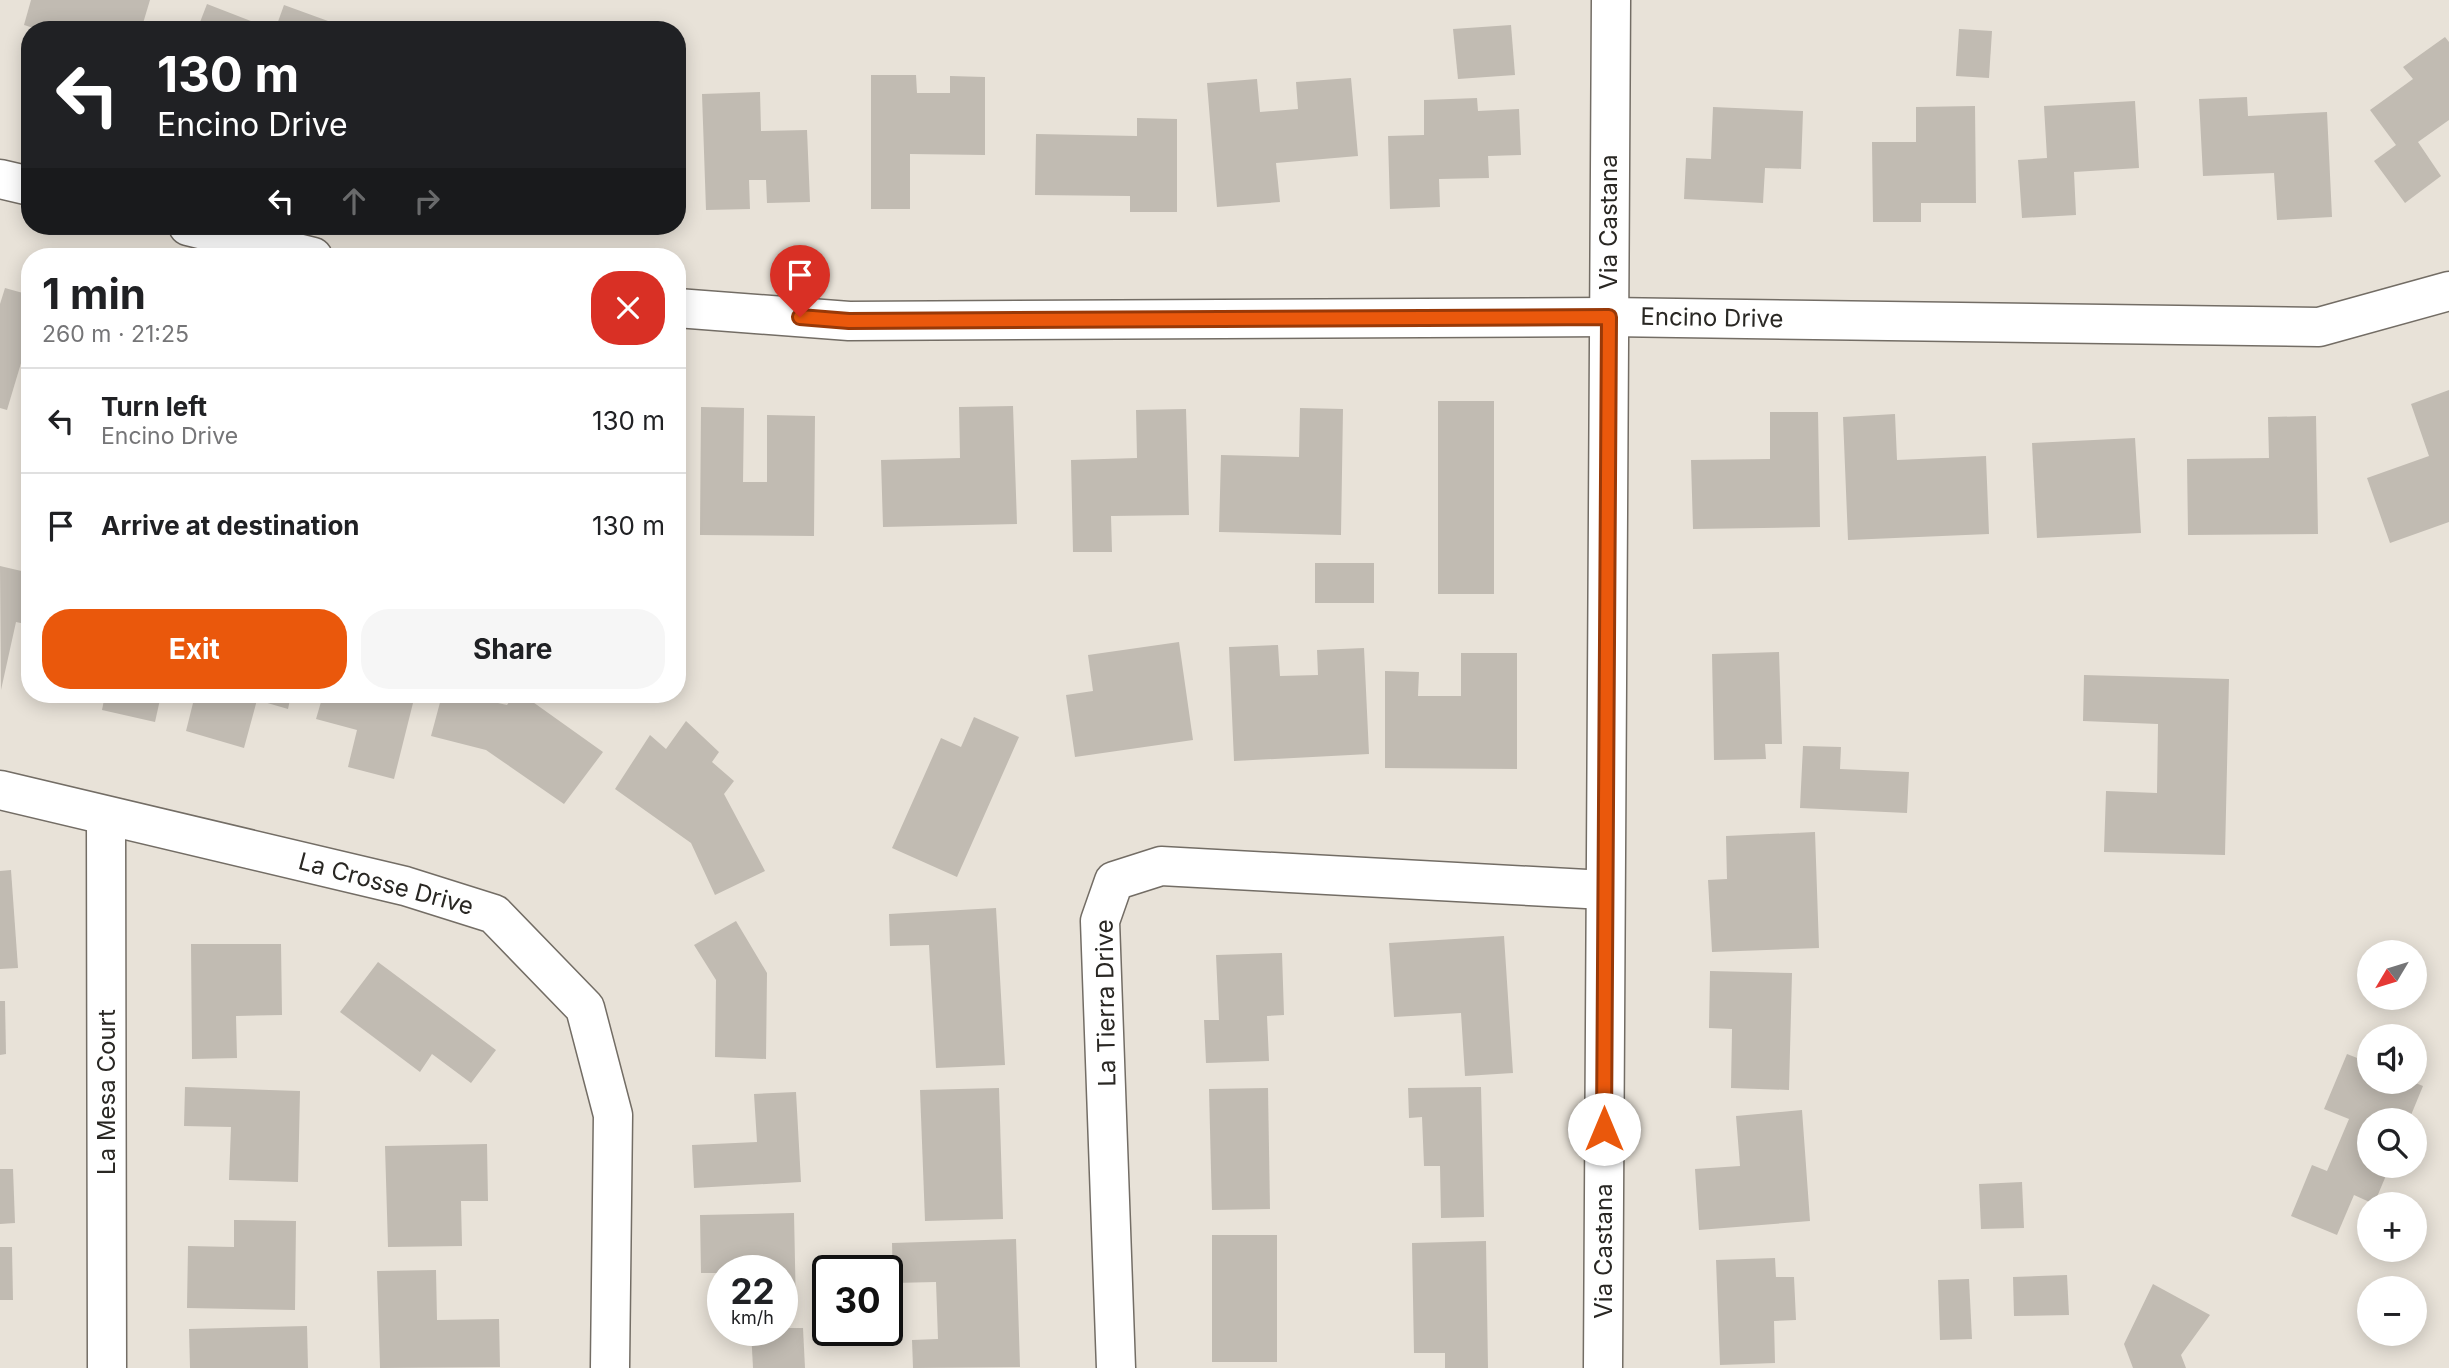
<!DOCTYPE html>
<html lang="en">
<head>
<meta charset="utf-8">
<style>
	:root { --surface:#fff; --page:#f6f6f6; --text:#202124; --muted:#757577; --line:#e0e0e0; --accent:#ea580c }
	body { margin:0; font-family:Inter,sans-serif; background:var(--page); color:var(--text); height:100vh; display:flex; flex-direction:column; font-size:26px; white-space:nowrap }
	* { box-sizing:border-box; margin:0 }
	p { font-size:23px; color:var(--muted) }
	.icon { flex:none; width:38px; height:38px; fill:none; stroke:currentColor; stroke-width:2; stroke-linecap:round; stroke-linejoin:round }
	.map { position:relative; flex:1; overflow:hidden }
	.details { position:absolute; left:21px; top:248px; width:665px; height:455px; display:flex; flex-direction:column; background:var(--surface); border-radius:28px; box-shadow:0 4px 18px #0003 }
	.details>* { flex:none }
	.hud { position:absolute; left:21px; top:21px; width:665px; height:214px; border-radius:28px; box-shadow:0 4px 18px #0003; background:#202124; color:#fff; overflow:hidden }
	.needle { width:46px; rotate:232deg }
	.fabs { position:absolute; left:2357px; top:940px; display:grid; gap:14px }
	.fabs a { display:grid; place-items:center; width:70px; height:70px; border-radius:50%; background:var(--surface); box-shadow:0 4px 18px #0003; font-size:35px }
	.speed { position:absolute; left:707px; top:1255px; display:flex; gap:14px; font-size:35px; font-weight:700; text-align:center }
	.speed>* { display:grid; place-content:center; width:91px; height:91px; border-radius:50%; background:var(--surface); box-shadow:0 4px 18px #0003; line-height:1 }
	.speed small { font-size:18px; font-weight:400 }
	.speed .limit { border:4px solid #111; border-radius:10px; background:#fff; color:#111 }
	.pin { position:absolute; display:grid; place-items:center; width:60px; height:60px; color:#fff; margin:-72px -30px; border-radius:50% 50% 50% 0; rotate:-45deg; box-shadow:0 0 7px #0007 }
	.pin .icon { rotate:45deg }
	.me { position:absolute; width:77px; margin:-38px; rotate:0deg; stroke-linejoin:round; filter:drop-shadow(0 0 5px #0008) }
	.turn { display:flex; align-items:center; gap:24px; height:147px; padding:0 21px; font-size:32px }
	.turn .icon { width:91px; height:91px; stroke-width:2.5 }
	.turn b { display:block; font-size:49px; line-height:60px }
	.lanes { display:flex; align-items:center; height:66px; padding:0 21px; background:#0003; justify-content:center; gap:35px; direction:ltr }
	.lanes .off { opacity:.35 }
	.round { display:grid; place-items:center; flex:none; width:74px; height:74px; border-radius:28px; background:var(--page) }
	.overview { display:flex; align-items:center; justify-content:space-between; height:119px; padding:0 21px }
	h1 { font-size:42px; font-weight:700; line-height:52px }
	.primary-button { display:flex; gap:14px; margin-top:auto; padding:14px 21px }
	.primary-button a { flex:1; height:80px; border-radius:28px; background:var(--accent); color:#fff; font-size:28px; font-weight:700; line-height:80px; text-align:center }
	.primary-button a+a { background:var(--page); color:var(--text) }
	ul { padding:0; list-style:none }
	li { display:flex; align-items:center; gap:21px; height:105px; padding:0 21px; border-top:2px solid var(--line) }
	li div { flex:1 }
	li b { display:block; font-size:26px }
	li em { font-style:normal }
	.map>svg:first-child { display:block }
</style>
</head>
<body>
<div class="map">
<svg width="2449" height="1368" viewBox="0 0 2449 1368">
	<rect width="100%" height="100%" fill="#e8e2d8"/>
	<!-- building -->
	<g fill="#c1bbb2">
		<polygon points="31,0 150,0 141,30 40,30 24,25"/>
		<polygon points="207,4 274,30 197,30"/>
		<polygon points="284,5 339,25 338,30 275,30"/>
		<polygon points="1511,25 1515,75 1458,79 1453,29"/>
		<polygon points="1959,29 1992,31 1989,78 1956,76"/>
		<polygon points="2445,37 2449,42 2449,120 2418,142 2441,176 2405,203 2374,161 2396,145 2370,110 2413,79 2403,67"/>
		<polygon points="871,75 916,75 917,93 950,93 950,76 985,77 985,155 910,154 910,209 871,209"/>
		<polygon points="1351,78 1358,156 1276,163 1280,202 1217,207 1207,83 1257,79 1260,112 1298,109 1296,82"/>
		<polygon points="760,92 761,131 807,130 810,202 767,203 766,180 749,180 750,209 706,210 702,94"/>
		<polygon points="2247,97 2248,116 2327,112 2332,217 2277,220 2274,173 2203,176 2199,99"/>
		<polygon points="1477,98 1478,111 1519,109 1521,155 1488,156 1489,178 1439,179 1440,207 1390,209 1388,136 1424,135 1424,100"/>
		<polygon points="2135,101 2139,168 2074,172 2076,215 2022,218 2018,160 2047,158 2044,106"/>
		<polygon points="1975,106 1976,203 1921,203 1921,222 1873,222 1872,142 1916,142 1916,107"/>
		<polygon points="1713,107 1803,111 1801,169 1765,168 1763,203 1684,199 1686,158 1711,159"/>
		<polygon points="1137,118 1177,119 1177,212 1130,212 1130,196 1035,195 1036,134 1137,136"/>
		<polygon points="5,288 30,295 30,333 7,410 0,408 0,304"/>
		<polygon points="2449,390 2449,522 2390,543 2367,478 2429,456 2411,404"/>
		<rect x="1438" y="401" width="56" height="193"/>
		<polygon points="1013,406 1017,524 883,527 881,460 960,458 959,407"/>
		<polygon points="701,407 744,408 743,482 767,482 767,415 815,416 814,536 700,535"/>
		<polygon points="1300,408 1343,409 1341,535 1219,532 1221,455 1299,457"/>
		<polygon points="1186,409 1189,515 1111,516 1112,552 1073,552 1071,460 1137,458 1136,410"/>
		<polygon points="1770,412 1818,412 1820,527 1693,529 1691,460 1770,459"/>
		<polygon points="1895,414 1897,460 1986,456 1989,534 1848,540 1843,417"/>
		<polygon points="2316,416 2318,534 2188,535 2187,459 2269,458 2268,417"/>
		<polygon points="2135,438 2141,533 2037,538 2032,443"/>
		<rect x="1315" y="563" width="59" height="40"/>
		<polygon points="0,566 30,573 30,625 16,622 1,690"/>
		<polygon points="1179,642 1193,740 1075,757 1066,695 1093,691 1088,655"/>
		<polygon points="1278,645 1280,676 1318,675 1317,650 1364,648 1369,754 1234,761 1229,647"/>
		<polygon points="1779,652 1782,744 1765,744 1766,759 1714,760 1712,654"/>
		<polygon points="1461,653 1517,653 1517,769 1385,768 1385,671 1419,672 1418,696 1461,696"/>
		<polygon points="2084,675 2229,679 2225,855 2104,852 2106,791 2157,793 2158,724 2083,721"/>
		<polygon points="105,695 161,695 155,722 102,710"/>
		<polygon points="195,695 291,695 288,709 257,700 244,748 186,731"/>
		<polygon points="323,695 415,695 394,779 348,767 357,730 316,719"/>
		<polygon points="442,695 462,695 507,705 514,695 523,695 603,752 564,804 486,750 431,736"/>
		<polygon points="974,717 1019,737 957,877 892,848 941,738 961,747"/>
		<polygon points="686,721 719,752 712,762 734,781 724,794 765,871 715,895 691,843 615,789 650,735 666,749"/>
		<polygon points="1803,746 1841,747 1840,769 1909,772 1907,813 1800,808"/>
		<polygon points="1815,832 1819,948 1712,952 1708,880 1727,879 1726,836"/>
		<polygon points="11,870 18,968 0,969 0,871"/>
		<polygon points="996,908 1005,1065 936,1068 929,945 890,946 889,914"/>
		<polygon points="736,921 767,973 766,1059 715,1057 716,980 694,945"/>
		<polygon points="1504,936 1513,1073 1465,1076 1461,1013 1394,1017 1389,943"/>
		<polygon points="191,944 281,944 282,1015 236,1016 237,1058 192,1059"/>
		<polygon points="1282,953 1284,1015 1267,1016 1269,1061 1206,1063 1204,1020 1219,1020 1216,955"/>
		<polygon points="378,962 496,1050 471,1083 432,1054 420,1072 340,1012"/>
		<polygon points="1710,971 1792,973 1789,1090 1731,1088 1732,1029 1709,1028"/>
		<polygon points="0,1001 5,1001 6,1054 0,1055"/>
		<polygon points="2347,1054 2370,1063 2370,1082 2413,1082 2423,1086 2409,1120 2370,1120 2370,1166 2390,1166 2374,1204 2354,1195 2337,1235 2291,1216 2312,1165 2327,1171 2349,1119 2324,1109"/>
		<polygon points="185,1087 300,1091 298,1182 229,1180 231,1127 184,1126"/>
		<polygon points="1481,1087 1484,1217 1441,1218 1440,1166 1424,1166 1422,1117 1409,1118 1408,1088"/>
		<polygon points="999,1088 1003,1219 925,1221 920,1090"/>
		<polygon points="1268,1088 1270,1209 1212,1210 1209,1089"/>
		<polygon points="796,1092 801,1182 694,1188 692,1145 757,1142 754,1094"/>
		<polygon points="1802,1110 1810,1221 1699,1230 1695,1169 1740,1166 1736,1116"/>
		<polygon points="487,1144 488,1201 461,1201 462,1246 388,1247 385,1146"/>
		<polygon points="0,1169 13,1169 15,1223 0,1224"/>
		<polygon points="2022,1182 2024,1228 1981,1229 1979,1184"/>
		<polygon points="794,1213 796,1311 782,1311 782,1270 723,1270 723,1273 701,1273 700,1215"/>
		<polygon points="234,1220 296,1221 295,1310 187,1308 188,1246 234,1247"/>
		<rect x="1212" y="1235" width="65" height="127"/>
		<polygon points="1016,1239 1020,1367 913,1368 912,1340 938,1339 936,1282 893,1283 892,1243"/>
		<polygon points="1486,1241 1488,1368 1445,1368 1445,1353 1414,1353 1412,1243"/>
		<polygon points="0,1247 12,1247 13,1300 0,1300"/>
		<polygon points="1775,1258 1776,1277 1794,1277 1796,1320 1774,1321 1775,1363 1720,1365 1716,1260"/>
		<polygon points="436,1270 437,1320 499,1319 500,1367 380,1368 377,1271"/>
		<polygon points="2067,1275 2069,1315 2014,1316 2013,1277"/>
		<polygon points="1969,1279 1972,1339 1940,1340 1938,1280"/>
		<polygon points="2153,1284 2210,1315 2181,1355 2186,1368 2133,1368 2124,1344"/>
		<polygon points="307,1326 308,1368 190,1368 189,1329"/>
		<polygon points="782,1328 803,1328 805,1368 753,1368 751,1330"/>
	</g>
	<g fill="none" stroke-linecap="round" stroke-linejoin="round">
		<!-- minor casing -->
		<g stroke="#736d65" stroke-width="41">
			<g id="minor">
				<polyline points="0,179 30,186"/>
				<polyline points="188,226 313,257"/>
				<polyline points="677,308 849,321 1609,317 2319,327 2449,291"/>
				<polyline points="0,790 405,886 494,914 585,1008 613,1115 610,1368"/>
				<polyline points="106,816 107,1368"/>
				<polyline points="1116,1368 1100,921 1114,881 1161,866 1605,890"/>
				<polyline points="1603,1368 1611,0"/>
			</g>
		</g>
		<!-- minor -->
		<use href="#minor" stroke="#fff" stroke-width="38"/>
	</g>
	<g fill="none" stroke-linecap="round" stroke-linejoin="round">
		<!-- route casing -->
		<g stroke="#983908" stroke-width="18">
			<polyline id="route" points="800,317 849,321 1609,317 1604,1129"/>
		</g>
		<!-- route -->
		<use href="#route" stroke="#ea580c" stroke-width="12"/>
	</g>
	<g text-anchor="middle" stroke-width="7" stroke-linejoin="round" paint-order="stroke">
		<!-- street labels -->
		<g font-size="24" fill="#292723" stroke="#fff">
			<text transform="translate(1609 222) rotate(-90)" y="8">Via Castana</text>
			<text transform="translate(1712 318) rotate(1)" y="8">Encino Drive</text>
			<text transform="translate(386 884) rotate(15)" y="8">La Crosse Drive</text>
			<text transform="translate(1106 1003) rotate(-91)" y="8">La Tierra Drive</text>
			<text transform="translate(107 1092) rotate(-90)" y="8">La Mesa Court</text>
			<text transform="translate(1604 1251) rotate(-90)" y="8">Via Castana</text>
		</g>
	</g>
</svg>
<div class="fabs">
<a><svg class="needle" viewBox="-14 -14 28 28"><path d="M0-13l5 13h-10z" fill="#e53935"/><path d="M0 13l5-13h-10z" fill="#757577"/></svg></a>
<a><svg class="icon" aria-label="sound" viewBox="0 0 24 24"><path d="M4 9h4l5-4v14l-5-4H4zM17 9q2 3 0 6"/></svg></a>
<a><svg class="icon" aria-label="search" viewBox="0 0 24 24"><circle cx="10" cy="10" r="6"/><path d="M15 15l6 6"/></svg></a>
<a>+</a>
<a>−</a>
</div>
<div class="speed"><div>22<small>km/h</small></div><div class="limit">30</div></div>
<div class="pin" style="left:800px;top:317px;background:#d93025"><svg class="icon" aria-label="arrive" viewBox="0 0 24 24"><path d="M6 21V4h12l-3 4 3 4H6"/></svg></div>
<svg class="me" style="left:1604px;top:1129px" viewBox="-20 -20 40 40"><circle r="19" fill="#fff"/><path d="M0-13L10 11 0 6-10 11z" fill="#ea580c"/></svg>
<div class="hud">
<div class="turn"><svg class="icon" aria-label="left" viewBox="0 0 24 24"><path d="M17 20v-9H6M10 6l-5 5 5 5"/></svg><div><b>130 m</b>Encino Drive</div></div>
<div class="lanes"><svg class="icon" aria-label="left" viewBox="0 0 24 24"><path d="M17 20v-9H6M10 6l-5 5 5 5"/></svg><svg class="icon off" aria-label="ahead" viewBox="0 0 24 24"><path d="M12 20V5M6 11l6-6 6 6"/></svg><svg class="icon off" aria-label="right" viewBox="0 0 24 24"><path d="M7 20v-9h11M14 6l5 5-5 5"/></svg></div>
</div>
<section class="details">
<div class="overview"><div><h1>1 min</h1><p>260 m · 21:25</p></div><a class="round" style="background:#d93025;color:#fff"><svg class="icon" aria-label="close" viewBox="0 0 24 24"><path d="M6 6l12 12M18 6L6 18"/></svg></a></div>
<ul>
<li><svg class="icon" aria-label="left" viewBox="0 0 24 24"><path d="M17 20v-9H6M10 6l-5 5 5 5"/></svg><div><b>Turn left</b><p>Encino Drive</p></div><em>130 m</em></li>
<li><svg class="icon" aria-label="arrive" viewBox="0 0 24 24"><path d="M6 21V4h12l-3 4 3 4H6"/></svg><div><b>Arrive at destination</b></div><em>130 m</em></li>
</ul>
<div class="primary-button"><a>Exit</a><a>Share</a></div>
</section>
</div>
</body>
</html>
